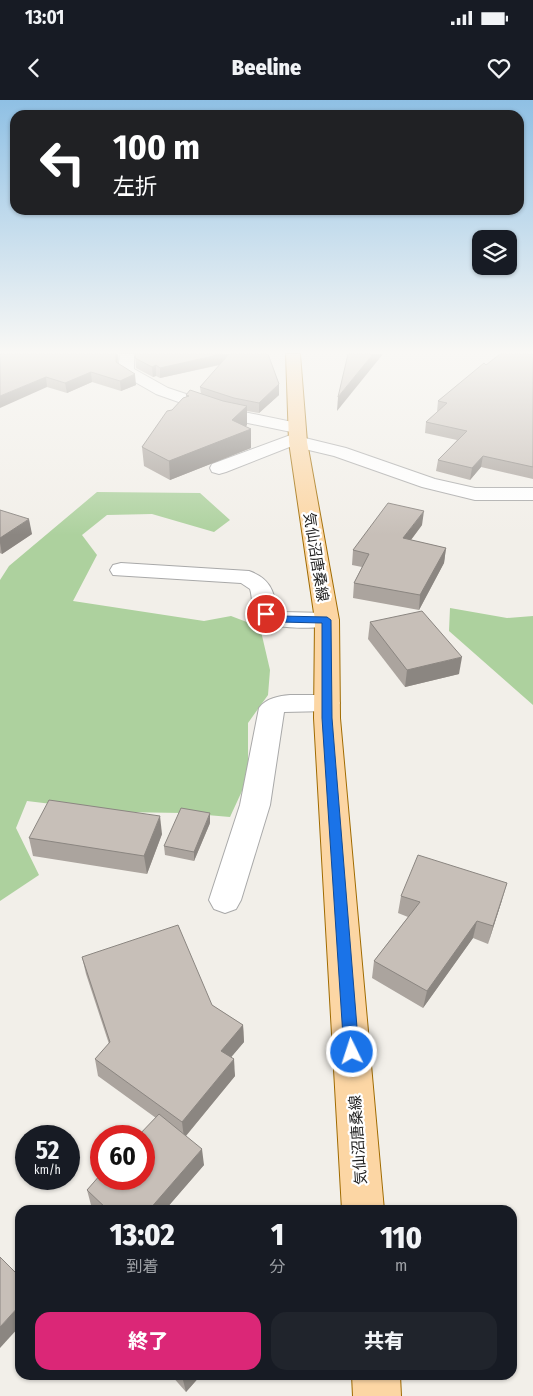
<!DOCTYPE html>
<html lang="ja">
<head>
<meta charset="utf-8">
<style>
	:root { --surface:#171b24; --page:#20242c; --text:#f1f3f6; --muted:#9ea1a6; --accent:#db2777 }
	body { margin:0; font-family:"Fira Sans Condensed","Noto Sans JP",sans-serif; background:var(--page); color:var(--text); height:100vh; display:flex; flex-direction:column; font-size:19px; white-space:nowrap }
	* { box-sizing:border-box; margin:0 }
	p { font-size:16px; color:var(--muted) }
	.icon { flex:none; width:28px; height:28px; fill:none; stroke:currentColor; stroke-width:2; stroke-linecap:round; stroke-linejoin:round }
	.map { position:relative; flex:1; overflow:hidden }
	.sheet { position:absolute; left:15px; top:1105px; width:502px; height:175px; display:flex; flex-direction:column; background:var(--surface); border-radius:15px; box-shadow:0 1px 4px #0004 }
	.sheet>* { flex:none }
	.top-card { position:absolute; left:10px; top:10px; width:514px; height:105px; border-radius:15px; box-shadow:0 1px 4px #0004; background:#202124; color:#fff; overflow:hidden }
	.tools { position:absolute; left:472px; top:130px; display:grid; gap:10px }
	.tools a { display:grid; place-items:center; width:45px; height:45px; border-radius:10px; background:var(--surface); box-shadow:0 1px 4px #0004; font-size:25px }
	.speed { position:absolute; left:15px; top:1025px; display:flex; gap:10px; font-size:25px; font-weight:700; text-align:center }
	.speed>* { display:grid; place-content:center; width:65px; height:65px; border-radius:50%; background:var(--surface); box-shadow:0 1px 4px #0004; line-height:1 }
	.speed small { font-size:12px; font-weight:400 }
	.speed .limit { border:8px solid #d22; background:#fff; color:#111 }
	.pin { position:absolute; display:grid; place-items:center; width:42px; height:42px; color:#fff; margin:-21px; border:2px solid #fff; border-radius:50%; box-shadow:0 1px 5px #0007 }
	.me { position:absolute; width:55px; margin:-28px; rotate:356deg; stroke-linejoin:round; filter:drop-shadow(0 0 4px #0008) }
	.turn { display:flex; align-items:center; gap:18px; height:105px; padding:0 20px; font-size:22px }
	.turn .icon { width:65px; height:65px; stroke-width:2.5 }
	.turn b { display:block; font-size:35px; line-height:42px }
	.eta { display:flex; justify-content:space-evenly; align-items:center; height:85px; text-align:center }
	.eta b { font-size:30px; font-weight:800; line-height:35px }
	.action { display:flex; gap:10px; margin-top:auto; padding:10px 20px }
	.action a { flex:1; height:58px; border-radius:15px; background:var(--accent); color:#fff; font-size:20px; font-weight:800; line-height:58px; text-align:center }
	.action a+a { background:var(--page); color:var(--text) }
	.status { display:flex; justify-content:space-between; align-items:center; height:35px; padding:0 25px; background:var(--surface); direction:ltr }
	.status svg { height:14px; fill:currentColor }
	header { display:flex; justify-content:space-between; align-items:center; height:65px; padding:0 20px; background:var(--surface); font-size:22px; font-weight:800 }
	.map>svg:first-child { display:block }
</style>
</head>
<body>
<div class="status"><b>13:01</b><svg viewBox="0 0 49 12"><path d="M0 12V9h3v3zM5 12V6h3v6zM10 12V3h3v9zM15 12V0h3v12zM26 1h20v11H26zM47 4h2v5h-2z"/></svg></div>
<header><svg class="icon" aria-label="back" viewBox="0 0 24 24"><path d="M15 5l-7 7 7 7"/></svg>Beeline<svg class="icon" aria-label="heart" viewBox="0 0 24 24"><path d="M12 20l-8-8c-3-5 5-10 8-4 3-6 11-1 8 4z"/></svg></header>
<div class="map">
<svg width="533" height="1296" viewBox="0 0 533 1296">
	<rect width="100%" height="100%" fill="#f2efe9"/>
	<!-- forest -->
	<g fill="#add19e">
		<polygon points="97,392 200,393 230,420 214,432 152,414 107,415 82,435 97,455 73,501 204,521 231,516 260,527 270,570 268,595 248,623 248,678 230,717 184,713 118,712 27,701 16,728 39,775 0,801 0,480 9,466"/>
		<polygon points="450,508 507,518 533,516 533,605 449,531"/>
	</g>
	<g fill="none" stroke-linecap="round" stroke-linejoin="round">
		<!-- minor casing -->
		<g stroke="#a9a9a9" stroke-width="2">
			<g id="minor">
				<polygon points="120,254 134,254 134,269 168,288 234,310 302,324 305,328 302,332 297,333 303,334 305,338 346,348 435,379 475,388 533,388 533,400 475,400 422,387 334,356 292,346 226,372 219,374 212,372 210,368 212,364 296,333 224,318 156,294 121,274 118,271"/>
				<path d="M121 463 249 471C269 478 274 490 277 510L282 512 327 513 335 515 339 520 335 525C319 529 272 530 258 519 251 514 253 497 250 489L241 483 113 475 110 470 113 465Z"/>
				<path d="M290 595H327L336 597 340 603 336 609 327 611 284 612 270 705 241 800 236 809 225 813 214 809 209 800 240 705 259 608C266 598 279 596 290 595Z"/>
			</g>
		</g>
		<!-- major casing -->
		<g stroke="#a06b00" stroke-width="2">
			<g id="major">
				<polygon points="286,254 300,254 307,342 339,520 340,618 384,1110 342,1110 314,618 315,520 289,342"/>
				<polygon points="352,1275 400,1275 401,1296 353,1296"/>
			</g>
		</g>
		<!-- minor -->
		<use href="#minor" fill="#fff" fill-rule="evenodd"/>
		<!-- major -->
		<use href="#major" fill="#fcd6a4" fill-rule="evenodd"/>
	</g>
	<!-- wall -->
	<g fill="#aba49e">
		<polygon points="0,254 118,254 117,263 136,285 121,291 92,282 67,293 47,287"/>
		<polygon points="135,254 268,254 279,295 259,313 247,311 247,325 246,326 251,348 170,380 144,366 142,347 172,310 186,297 186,295 201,294 200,287 220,265 160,278 156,276 153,277 136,268"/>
		<polygon points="533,254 533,379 481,367 470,380 436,371 438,360 457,340 425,333 426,322 437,312 438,301 486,265"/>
		<polygon points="0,410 32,434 2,454 0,453"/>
		<polygon points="422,425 411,440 446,448 444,463 419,510 353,498 354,483 362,467 352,465 353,450"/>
		<polygon points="370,522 459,574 405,587 368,539"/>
		<polygon points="210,723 194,761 165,755 164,746"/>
		<polygon points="162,734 147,774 33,756 29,738"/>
		<polygon points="401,796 502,800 488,844 473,838 423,908 372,878 374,861 408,817 398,813"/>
		<polygon points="82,857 212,905 243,925 244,942 231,957 235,976 186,1036 204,1065 165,1110 96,1110 91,1105 87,1090 156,1018 98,976 95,959 109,944 86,874"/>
		<polygon points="171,1275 201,1275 186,1292"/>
	</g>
	<!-- shaded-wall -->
	<g fill="#8b8681">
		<polygon points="116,254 118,254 117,272 116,262"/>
		<polygon points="222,254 231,254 231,262 160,278 160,268"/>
		<polygon points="373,254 383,254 337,311 338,297"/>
		<polygon points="156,265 156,276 153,277 152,267"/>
		<polygon points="91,272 92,282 67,293 65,283"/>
		<polygon points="135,274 136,285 121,291 120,281"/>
		<polygon points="46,277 47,287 0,308 0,296"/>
		<polygon points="279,284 279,295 259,313 259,303"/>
		<polygon points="247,306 247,325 238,334 251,329 251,348 170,380 169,361"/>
		<polygon points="483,356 481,367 470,380 472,368"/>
		<polygon points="424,411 422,425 401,453 403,438"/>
		<polygon points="29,419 32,434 2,454 0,443 0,438"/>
		<polygon points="446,448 444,463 419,510 420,495"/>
		<polygon points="462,557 459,574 405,587 407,570"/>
		<polygon points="210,713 210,723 194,761 194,752"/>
		<polygon points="160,716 162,734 147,774 144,756"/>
		<polygon points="507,783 502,800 488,844 493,826"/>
		<polygon points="477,821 473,838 423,908 427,891"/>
		<polygon points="243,925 244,942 222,968 221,951"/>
		<polygon points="234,959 235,976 184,1038 182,1022"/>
		<polygon points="202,1049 204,1065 165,1110 149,1110"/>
		<polygon points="20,1205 20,1226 0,1248 0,1227"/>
		<polygon points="188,1275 201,1275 186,1292 183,1280"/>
	</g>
	<!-- building -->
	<g fill="#c7bfb8" stroke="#8b8681">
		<polygon points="0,254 116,254 116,262 135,274 120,281 91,272 65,283 46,277 0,296"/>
		<polygon points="135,254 222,254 160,268 156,265 152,267 135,258"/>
		<polygon points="229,254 268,254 279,284 259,303 234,298 200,287"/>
		<polygon points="348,254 373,254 338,297"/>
		<polygon points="500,254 533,254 533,367 483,356 472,368 438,360 467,331 426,322 447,303 438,301 484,263 486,265"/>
		<polygon points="190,290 223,301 247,306 232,320 251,329 169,361 142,347 167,311 172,310 183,298 189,296 186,295"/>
		<polygon points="388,403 424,411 403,438 446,448 420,495 354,483 369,454 353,450"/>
		<polygon points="0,410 29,419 0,438"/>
		<polygon points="422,511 462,557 407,570 370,522"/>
		<polygon points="49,700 160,716 144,756 29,738"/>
		<polygon points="181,708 210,713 194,752 164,746"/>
		<polygon points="418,755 507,783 493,826 477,821 427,891 374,861 420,802 401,796"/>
		<polygon points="178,825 212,905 243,925 221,951 234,959 182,1022 95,959 110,942 82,857"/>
		<polygon points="159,1014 202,1049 149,1110 108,1110 87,1090 101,1074 101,1079 144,1079 144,1036 138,1036"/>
		<polygon points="0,1157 20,1177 20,1205 0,1227"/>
		<polygon points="179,1275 188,1275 183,1280"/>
	</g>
	<!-- sky -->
	<linearGradient id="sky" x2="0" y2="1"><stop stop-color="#8fc0e4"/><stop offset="0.58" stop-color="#f9f8f5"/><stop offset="1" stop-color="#f9f8f5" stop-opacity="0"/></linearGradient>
	<rect width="533" height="435" fill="url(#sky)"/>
	<!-- route -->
	<polygon fill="#1a73e8" stroke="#114b97" points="266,511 281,516 327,517 331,520 332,618 359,952 357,957 352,960 346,957 344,952 322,618 322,523 280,522 263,516 261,514"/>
	<g text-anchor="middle" stroke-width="4.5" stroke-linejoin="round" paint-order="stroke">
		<!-- street labels -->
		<g font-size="15" fill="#222" stroke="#fff">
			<text transform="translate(316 457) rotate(81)" y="5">気仙沼唐桑線</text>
			<text transform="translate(358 1040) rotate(-94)" y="5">気仙沼唐桑線</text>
		</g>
	</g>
</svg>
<div class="tools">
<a><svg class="icon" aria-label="layers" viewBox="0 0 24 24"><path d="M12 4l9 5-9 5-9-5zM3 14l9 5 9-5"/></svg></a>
</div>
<div class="speed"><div>52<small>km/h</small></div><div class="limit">60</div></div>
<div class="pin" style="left:266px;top:514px;background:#d93025"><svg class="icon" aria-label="arrive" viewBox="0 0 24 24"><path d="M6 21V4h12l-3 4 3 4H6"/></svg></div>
<svg class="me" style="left:352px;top:952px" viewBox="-20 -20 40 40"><circle r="17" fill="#1a73e8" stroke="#fff" stroke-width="3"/><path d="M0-11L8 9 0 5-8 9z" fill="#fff"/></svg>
<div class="top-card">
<div class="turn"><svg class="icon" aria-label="left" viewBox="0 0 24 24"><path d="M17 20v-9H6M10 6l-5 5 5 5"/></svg><div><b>100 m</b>左折</div></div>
</div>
<section class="sheet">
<div class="eta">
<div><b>13:02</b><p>到着</p></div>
<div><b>1</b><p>分</p></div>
<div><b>110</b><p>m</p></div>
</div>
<div class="action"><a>終了</a><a>共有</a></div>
</section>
</div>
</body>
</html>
